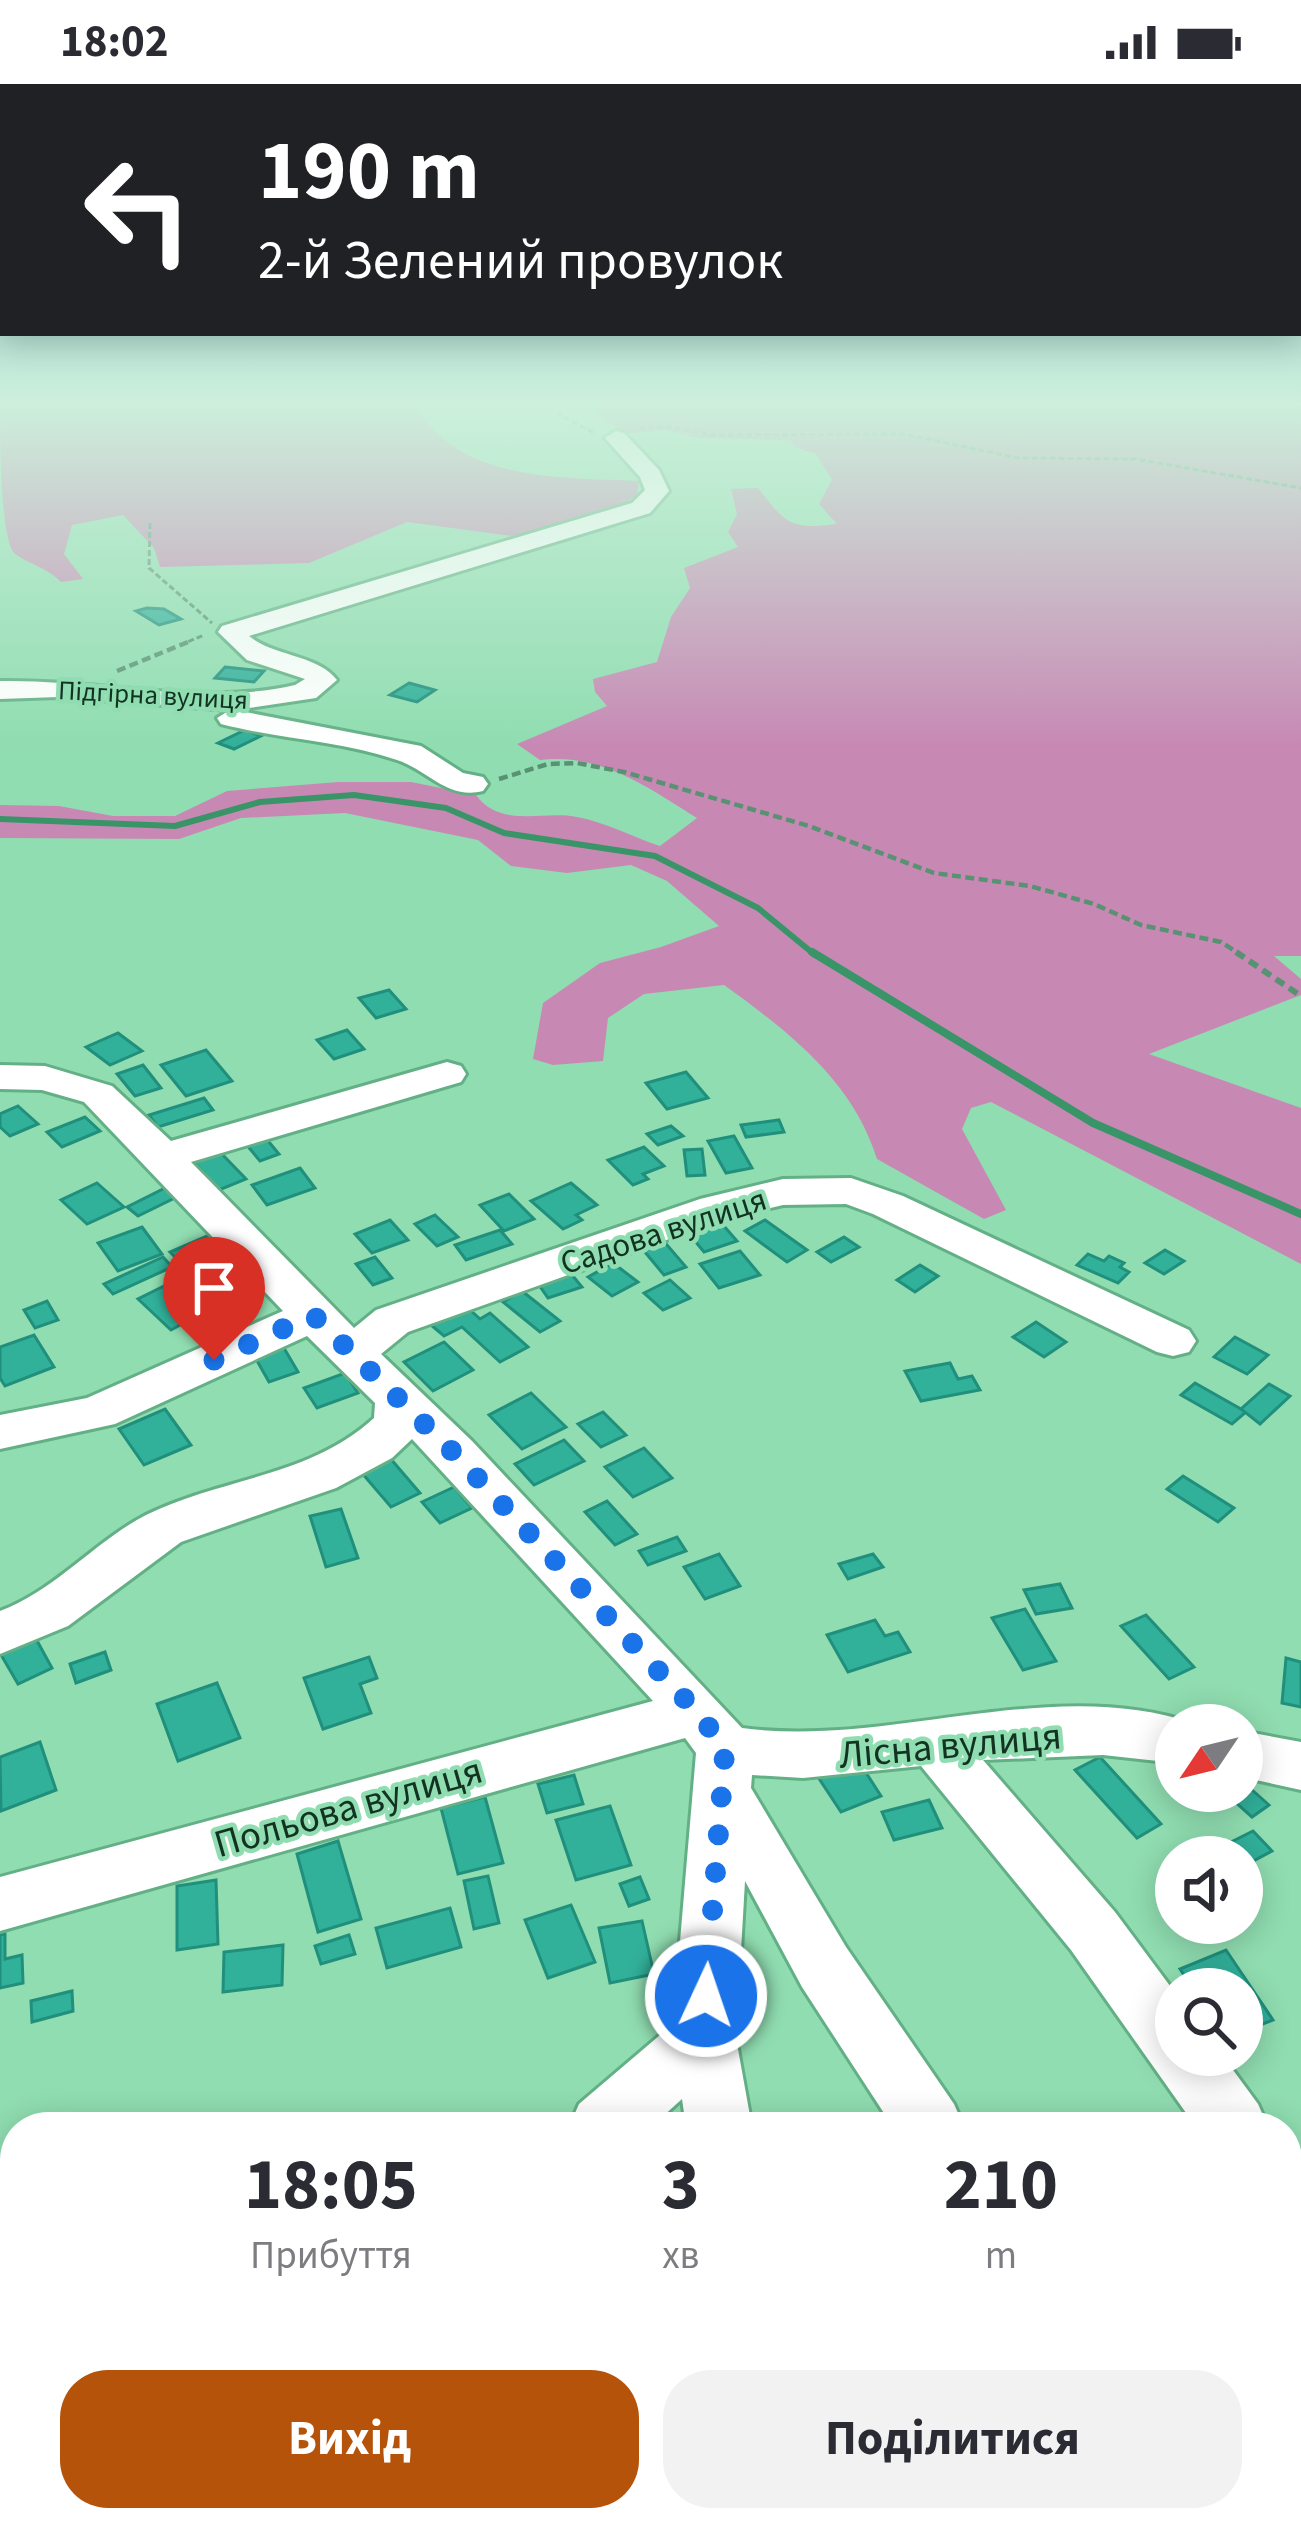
<!DOCTYPE html>
<html lang="uk">
<head>
<meta charset="utf-8">
<style>
	:root { --surface:#fff; --page:#f2f2f3; --text:#2b2b33; --muted:#7c7c81; --accent:#b45309 }
	body { margin:0; font-family:"Source Sans 3",sans-serif; background:var(--page); color:var(--text); height:100vh; display:flex; flex-direction:column; font-size:45px; white-space:nowrap }
	* { box-sizing:border-box; margin:0 }
	p { font-size:39px; color:var(--muted) }
	.icon { flex:none; width:66px; height:66px; fill:none; stroke:currentColor; stroke-width:2; stroke-linecap:round; stroke-linejoin:round }
	.map { position:relative; flex:1; overflow:hidden }
	.sheet { position:absolute; left:0px; top:2028px; width:1302px; height:420px; display:flex; flex-direction:column; background:var(--surface); border-radius:48px 48px 0 0; box-shadow:0 6px 30px #0003 }
	.sheet>* { flex:none }
	.top-card { position:absolute; left:0px; top:0px; width:1302px; height:252px; box-shadow:0 6px 30px #0003; background:#202124; color:#fff; overflow:hidden }
	.needle { width:78px; rotate:235deg }
	.tools { position:absolute; left:1155px; top:1620px; display:grid; gap:24px }
	.tools a { display:grid; place-items:center; width:108px; height:108px; border-radius:50%; background:var(--surface); box-shadow:0 6px 30px #0003; font-size:60px }
	.pin { position:absolute; display:grid; place-items:center; width:102px; height:102px; color:#fff; margin:-123px -51px; border-radius:50% 50% 50% 0; rotate:-45deg; box-shadow:0 0 12px #0007 }
	.pin .icon { rotate:45deg }
	.me { position:absolute; width:132px; margin:-66px; rotate:3deg; stroke-linejoin:round; filter:drop-shadow(0 0 9px #0008) }
	.turn { display:flex; align-items:center; gap:42px; height:252px; padding:0 60px; font-size:54px }
	.turn .icon { width:156px; height:156px; stroke-width:2.5 }
	.turn b { display:block; font-size:84px; line-height:102px }
	.eta { display:flex; justify-content:space-evenly; align-items:center; height:204px; text-align:center }
	.eta b { font-size:72px; font-weight:700; line-height:84px }
	.action { display:flex; gap:24px; margin-top:auto; padding:24px 60px }
	.action a { flex:1; height:138px; border-radius:48px; background:var(--accent); color:#fff; font-size:48px; font-weight:700; line-height:138px; text-align:center }
	.action a+a { background:var(--page); color:var(--text) }
	.status { display:flex; justify-content:space-between; align-items:center; height:84px; padding:0 60px; background:var(--surface); direction:ltr }
	.status svg { height:33px; fill:currentColor }
	.map>svg:first-child { display:block }
</style>
</head>
<body>
<div class="status"><b>18:02</b><svg viewBox="0 0 49 12"><path d="M0 12V9h3v3zM5 12V6h3v6zM10 12V3h3v9zM15 12V0h3v12zM26 1h20v11H26zM47 4h2v5h-2z"/></svg></div>
<div class="map">
<svg width="1301" height="2448" viewBox="0 0 1301 2448">
	<rect width="100%" height="100%" fill="#90ddb1"/>
	<!-- green -->
	<g fill="#c789b4">
		<path d="M0 318H415C454 399 563 393 639 397L637 411 621 422 559 444 511 452 407 438 309 479 160 483 154 464 123 431 72 441 64 470 83 495 61 498C47 483 27 480 13 468 0 446 0 351 0 318Z"/>
		<path d="M599 318H1301V872H1274L1301 895V911L1149 970 1301 1024V1180L991 1018 971 1024 962 1045 1006 1126 984 1135 877 1075C853 997 788 947 724 901L644 910 608 934 603 977 553 981 533 975 543 919 600 879 661 863 719 842 667 797 631 781 567 789 511 782 478 756 345 729 241 734 179 755 0 754V721L59 722 113 732H175L227 707 338 698H411L476 711C501 745 543 726 577 733 605 738 633 753 660 762L697 734C647 703 601 669 540 676L517 660 607 622 595 608 593 595 657 578 671 533 690 504 684 484 738 463 728 448 737 430 731 405 758 404C786 440 791 446 837 440L819 420 832 396 816 370 795 363 790 356 698 354 665 346 625 350 594 327Z"/>
	</g>
	<g fill="none" stroke-linecap="round" stroke-linejoin="round">
		<!-- stream-far1 -->
		<polyline stroke="#399567" stroke-width="6" points="0,735 175,742 260,718 354,711 446,724 504,749 655,772 758,824 815,871"/>
		<!-- stream -->
		<polyline stroke="#399567" stroke-width="8" points="812,868 1093,1039 1301,1130"/>
	</g>
	<!-- building -->
	<g fill="#31b09a" stroke="#208f7c" stroke-width="3">
		<polygon points="147,524 164,525 181,535 159,541 136,527"/>
		<polygon points="225,583 264,587 254,598 215,594"/>
		<polygon points="409,599 435,606 417,618 390,611"/>
		<polygon points="245,646 261,652 234,665 218,659"/>
		<polygon points="389,906 406,925 376,934 359,914"/>
		<polygon points="347,946 364,965 334,975 317,956"/>
		<polygon points="118,949 142,967 110,981 86,963"/>
		<polygon points="206,966 232,997 186,1012 161,981"/>
		<polygon points="143,981 161,1004 135,1012 117,990"/>
		<polygon points="686,988 708,1014 667,1025 646,999"/>
		<polygon points="204,1014 213,1026 158,1043 149,1031"/>
		<polygon points="18,1022 38,1040 10,1052 0,1043 0,1030"/>
		<polygon points="85,1033 100,1047 62,1063 47,1048"/>
		<polygon points="779,1036 784,1048 746,1053 741,1041"/>
		<polygon points="671,1042 683,1052 658,1061 647,1050"/>
		<polygon points="264,1052 279,1070 260,1077 245,1059"/>
		<polygon points="734,1052 752,1084 726,1089 708,1057"/>
		<polygon points="644,1063 664,1082 643,1090 648,1095 633,1101 608,1076"/>
		<polygon points="702,1065 705,1091 687,1092 684,1066"/>
		<polygon points="219,1067 246,1095 219,1106 193,1077"/>
		<polygon points="300,1084 315,1104 267,1121 252,1101"/>
		<polygon points="97,1099 124,1123 87,1140 61,1116"/>
		<polygon points="175,1099 187,1108 138,1132 127,1123"/>
		<polygon points="571,1099 597,1121 576,1131 582,1136 563,1145 531,1117"/>
		<polygon points="509,1110 534,1135 504,1147 480,1121"/>
		<polygon points="435,1131 458,1153 437,1162 415,1140"/>
		<polygon points="717,1134 737,1157 704,1168 685,1145"/>
		<polygon points="390,1136 408,1156 372,1169 355,1150"/>
		<polygon points="765,1136 807,1166 787,1178 745,1147"/>
		<polygon points="142,1143 162,1170 118,1187 98,1159"/>
		<polygon points="221,1146 232,1156 180,1178 170,1168"/>
		<polygon points="500,1146 512,1160 466,1176 455,1161"/>
		<polygon points="844,1153 859,1163 831,1178 817,1168"/>
		<polygon points="661,1154 686,1183 664,1191 639,1161"/>
		<polygon points="1165,1166 1184,1177 1164,1190 1145,1179"/>
		<polygon points="740,1167 760,1191 719,1204 700,1180"/>
		<polygon points="1088,1170 1104,1177 1109,1172 1124,1179 1120,1183 1129,1188 1118,1199 1077,1181"/>
		<polygon points="163,1173 172,1183 113,1210 104,1200"/>
		<polygon points="375,1173 392,1194 373,1201 356,1180"/>
		<polygon points="613,1179 638,1198 612,1212 588,1193"/>
		<polygon points="920,1181 938,1192 915,1208 897,1196"/>
		<polygon points="572,1191 582,1203 548,1214 539,1201"/>
		<polygon points="670,1196 690,1214 663,1226 644,1209"/>
		<polygon points="164,1202 197,1232 171,1246 138,1215"/>
		<polygon points="522,1207 560,1237 540,1248 503,1218"/>
		<polygon points="47,1217 58,1236 35,1244 24,1226"/>
		<polygon points="467,1223 480,1235 490,1229 528,1263 500,1278 462,1243 444,1252 431,1241"/>
		<polygon points="1036,1238 1066,1258 1044,1273 1013,1253"/>
		<polygon points="34,1251 54,1283 5,1302 0,1294 0,1263"/>
		<polygon points="1235,1253 1268,1271 1247,1290 1214,1273"/>
		<polygon points="444,1258 473,1286 433,1307 404,1278"/>
		<polygon points="281,1259 298,1288 269,1298 252,1268"/>
		<polygon points="950,1279 958,1295 972,1292 980,1306 921,1317 905,1287"/>
		<polygon points="345,1289 358,1309 317,1324 304,1304"/>
		<polygon points="1195,1299 1241,1325 1246,1328 1232,1340 1181,1311"/>
		<polygon points="1269,1300 1290,1312 1260,1340 1241,1325"/>
		<polygon points="531,1309 566,1343 522,1365 489,1331"/>
		<polygon points="165,1325 191,1361 144,1381 119,1345"/>
		<polygon points="603,1328 626,1351 601,1363 578,1340"/>
		<polygon points="564,1356 584,1377 534,1401 515,1380"/>
		<polygon points="644,1364 672,1394 633,1413 605,1383"/>
		<polygon points="390,1374 420,1409 391,1423 361,1388"/>
		<polygon points="1183,1392 1234,1424 1218,1438 1167,1405"/>
		<polygon points="454,1403 472,1424 440,1439 422,1418"/>
		<polygon points="607,1417 637,1450 615,1461 585,1428"/>
		<polygon points="341,1425 358,1474 326,1483 310,1432"/>
		<polygon points="677,1453 686,1467 648,1481 639,1467"/>
		<polygon points="719,1470 740,1502 705,1515 684,1483"/>
		<polygon points="873,1470 883,1483 848,1495 839,1480"/>
		<polygon points="1060,1500 1072,1524 1036,1530 1024,1506"/>
		<polygon points="1025,1525 1056,1577 1023,1586 992,1534"/>
		<polygon points="1146,1531 1194,1583 1169,1595 1121,1542"/>
		<polygon points="875,1536 885,1552 898,1548 910,1568 848,1588 827,1551"/>
		<polygon points="35,1553 52,1584 18,1600 0,1569"/>
		<polygon points="105,1568 111,1586 76,1599 70,1580"/>
		<polygon points="369,1573 377,1594 360,1600 371,1629 323,1645 304,1594"/>
		<polygon points="1286,1574 1301,1578 1301,1623 1282,1619"/>
		<polygon points="217,1599 240,1654 178,1677 157,1620"/>
		<polygon points="40,1658 56,1706 1,1727 0,1673"/>
		<polygon points="854,1670 881,1712 841,1728 814,1687"/>
		<polygon points="1100,1673 1161,1740 1137,1754 1075,1686"/>
		<polygon points="574,1691 583,1720 547,1729 538,1700"/>
		<polygon points="1242,1697 1269,1721 1252,1733 1223,1707 1242,1707"/>
		<polygon points="485,1713 503,1779 458,1790 441,1724"/>
		<polygon points="929,1716 942,1744 894,1756 882,1728"/>
		<polygon points="610,1722 631,1781 576,1796 556,1736"/>
		<polygon points="1253,1747 1272,1767 1242,1783 1242,1773 1205,1771"/>
		<polygon points="338,1757 361,1835 318,1848 297,1770"/>
		<polygon points="488,1792 499,1839 474,1845 464,1797"/>
		<polygon points="640,1793 649,1815 629,1822 620,1800"/>
		<polygon points="216,1796 218,1860 177,1866 177,1802"/>
		<polygon points="571,1821 595,1878 548,1894 525,1836"/>
		<polygon points="450,1824 461,1863 387,1884 376,1844"/>
		<polygon points="642,1837 654,1890 610,1899 599,1844"/>
		<polygon points="5,1850 5,1875 22,1871 23,1899 0,1904 0,1851"/>
		<polygon points="349,1851 355,1870 321,1880 315,1862"/>
		<polygon points="283,1861 282,1901 223,1908 224,1868"/>
		<polygon points="1226,1866 1273,1936 1242,1948 1242,1905 1193,1905 1180,1885"/>
		<polygon points="72,1907 73,1927 32,1938 31,1917"/>
		<polygon points="15,2305 15,2385 8,2387 6,2307"/>
	</g>
	<g fill="none" stroke-linecap="round" stroke-linejoin="round">
		<!-- minor casing -->
		<g stroke="#64b086" stroke-width="6">
			<g id="minor">
				<path d="M616 347 624 349 659 386 669 407 650 429 249 552C275 573 317 570 337 596L316 614 235 626 421 662 463 689 483 693 488 700 483 707C447 716 428 686 397 676 342 657 279 655 221 640L217 634 230 626 58 613 0 615V597C97 595 200 623 295 601L305 595 247 576 218 548 222 542 632 419 645 406 640 393 605 354Z"/>
				<path d="M447 978 461 982 466 990 461 998 191 1078 354 1244 376 1226 700 1115 783 1095 851 1094 903 1112 1189 1246 1196 1257 1189 1268 1173 1272 1157 1268 873 1130 846 1120 783 1121 728 1134 408 1248 381 1270 472 1357 742 1644C891 1664 1049 1590 1196 1640L1176 1641V1679L1103 1671 983 1676 1115 1828 1176 1910V1971H1222L1258 2020 1268 2043H1196L1071 1866 921 1682 803 1694 752 1691 751 1704 846 1863 954 2020 964 2043H893L802 1903 745 1797 736 1954 752 2043H686L682 2015 651 2043H569L579 2020 673 1940 696 1669 685 1654 0 1847V1793L653 1617 412 1355 392 1374 336 1404 181 1458 68 1542 0 1570V1527C56 1506 94 1458 146 1431 221 1394 310 1393 374 1334L375 1319 307 1252 115 1340 0 1365V1331L87 1314 283 1227 84 1018 42 1006 0 1005V981L45 982 112 1002 171 1057Z"/>
				<polygon points="1242,1647 1301,1658 1301,1706 1242,1693"/>
				<polygon points="1287,2081 1301,2087 1301,2169 1287,2163"/>
				<polygon points="184,2433 297,2433 291,2448 178,2448"/>
				<polygon points="844,2433 924,2433 930,2448 850,2448"/>
				<polygon points="1153,2433 1233,2433 1239,2448 1159,2448"/>
			</g>
		</g>
		<!-- path-far2 -->
		<g stroke="#589272" stroke-width="3" stroke-dasharray="6 3" stroke-linecap="butt">
			<polyline points="556,318 560,331 596,350"/>
			<polyline points="639,344 665,342 711,351 903,350 1018,374 1135,375 1301,404"/>
			<polyline points="150,439 149,484 212,539"/>
			<polyline points="180,561 204,551"/>
		</g>
		<!-- path-far1 -->
		<g stroke="#589272" stroke-width="4.5" stroke-dasharray="9 4.5" stroke-linecap="butt">
			<polyline points="117,587 188,558"/>
			<polyline points="499,695 548,680 577,679 624,688 809,742 934,789 1030,802 1094,820 1141,841 1221,858 1241,871"/>
		</g>
		<!-- path -->
		<polyline stroke="#589272" stroke-width="6" stroke-dasharray="10 6" stroke-linecap="butt" points="1236,868 1301,912"/>
		<!-- minor -->
		<use href="#minor" fill="#fff" fill-rule="evenodd"/>
	</g>
	<!-- sky -->
	<linearGradient id="sky" x2="0" y2="1"><stop stop-color="#62a8b4"/><stop offset="0.48" stop-color="#cdf0dc"/><stop offset="1" stop-color="#cdf0dc" stop-opacity="0"/></linearGradient>
	<rect width="1301" height="661" fill="url(#sky)"/>
	<g fill="none" stroke-linecap="round" stroke-linejoin="round">
		<!-- route -->
		<polyline stroke="#1a73e8" stroke-width="21" stroke-dasharray="0 37.8" points="214,1276 313,1231 455,1370 697,1628 725,1664 706,1912"/>
	</g>
	<g text-anchor="middle" stroke-width="9" stroke-linejoin="round" paint-order="stroke">
		<!-- far-street labels -->
		<g font-size="27" fill="#123322" stroke="#90ddb1">
			<text transform="translate(153 611) rotate(3)" y="9">Підгірна вулиця</text>
		</g>
		<!-- street labels -->
		<g font-size="33" fill="#123322" stroke="#90ddb1">
			<text transform="translate(663 1146) rotate(-18)" y="12">Садова вулиця</text>
		</g>
		<!-- near-street labels -->
		<g font-size="39" fill="#123322" stroke="#90ddb1">
			<text transform="translate(950 1660) rotate(-5)" y="14">Лісна вулиця</text>
			<text transform="translate(348 1722) rotate(-16)" y="14">Польова вулиця</text>
		</g>
	</g>
</svg>
<div class="tools">
<a><svg class="needle" viewBox="-14 -14 28 28"><path d="M0-13l5 13h-10z" fill="#e53935"/><path d="M0 13l5-13h-10z" fill="#7c7c81"/></svg></a>
<a><svg class="icon" aria-label="sound" viewBox="0 0 24 24"><path d="M4 9h4l5-4v14l-5-4H4zM17 9q2 3 0 6"/></svg></a>
<a><svg class="icon" aria-label="search" viewBox="0 0 24 24"><circle cx="10" cy="10" r="6"/><path d="M15 15l6 6"/></svg></a>
</div>
<div class="pin" style="left:214px;top:1276px;background:#d93025"><svg class="icon" aria-label="arrive" viewBox="0 0 24 24"><path d="M6 21V4h12l-3 4 3 4H6"/></svg></div>
<svg class="me" style="left:706px;top:1912px" viewBox="-20 -20 40 40"><circle r="17" fill="#1a73e8" stroke="#fff" stroke-width="3"/><path d="M0-11L8 9 0 5-8 9z" fill="#fff"/></svg>
<div class="top-card">
<div class="turn"><svg class="icon" aria-label="left" viewBox="0 0 24 24"><path d="M17 20v-9H6M10 6l-5 5 5 5"/></svg><div><b>190 m</b>2-й Зелений провулок</div></div>
</div>
<section class="sheet">
<div class="eta">
<div><b>18:05</b><p>Прибуття</p></div>
<div><b>3</b><p>хв</p></div>
<div><b>210</b><p>m</p></div>
</div>
<div class="action"><a>Вихід</a><a>Поділитися</a></div>
</section>
</div>
</body>
</html>
